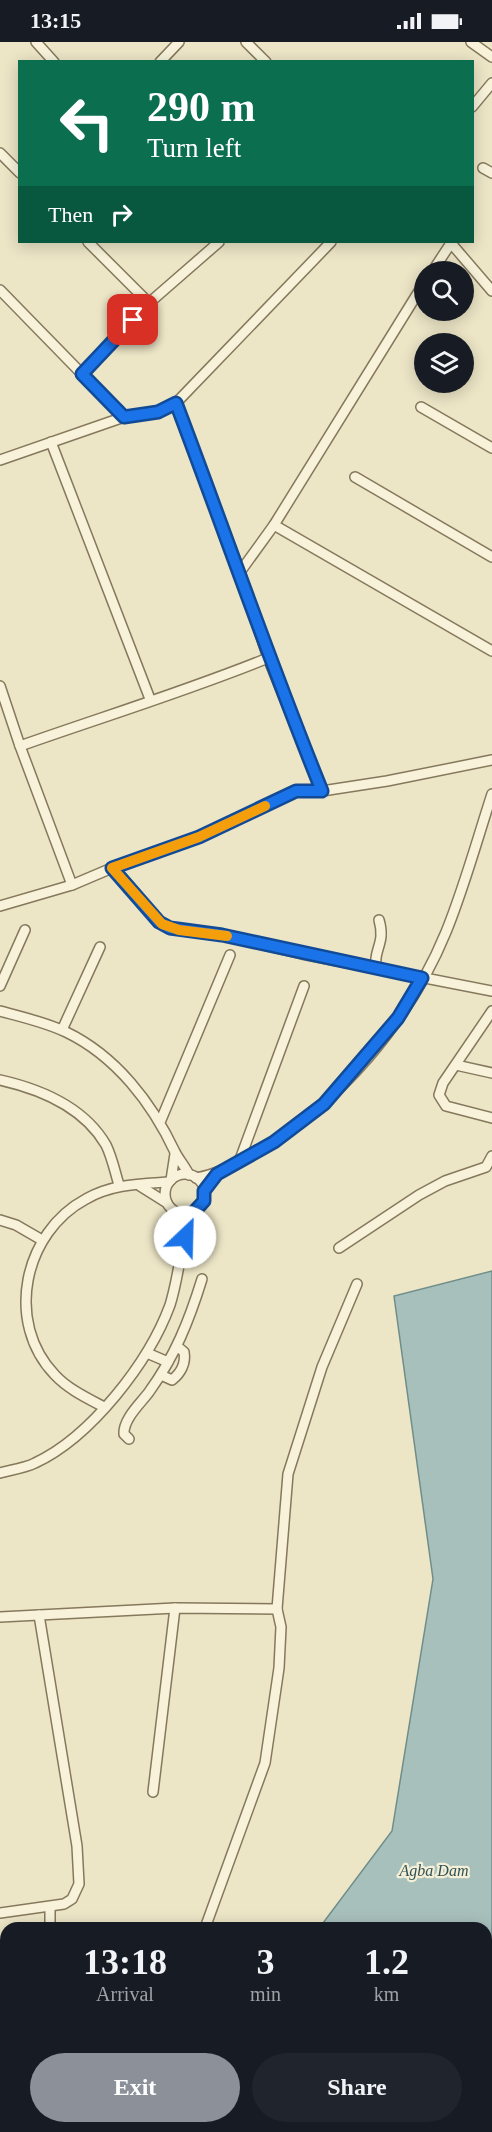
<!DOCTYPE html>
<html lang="en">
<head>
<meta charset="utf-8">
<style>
	:root { --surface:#171b24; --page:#20242c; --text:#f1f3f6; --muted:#9ea1a6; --accent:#8c9099 }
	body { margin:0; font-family:"Times New Roman",serif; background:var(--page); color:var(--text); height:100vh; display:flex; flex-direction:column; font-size:22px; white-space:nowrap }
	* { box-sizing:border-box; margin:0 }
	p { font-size:20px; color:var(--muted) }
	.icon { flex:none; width:33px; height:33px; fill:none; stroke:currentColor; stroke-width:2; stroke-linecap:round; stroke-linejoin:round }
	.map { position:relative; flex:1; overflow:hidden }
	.side { position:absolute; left:0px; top:1880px; width:492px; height:212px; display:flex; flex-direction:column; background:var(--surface); border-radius:18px 18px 0 0; box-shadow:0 3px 15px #0003 }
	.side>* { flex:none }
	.hud { position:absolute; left:18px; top:18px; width:456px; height:183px; border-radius:0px; box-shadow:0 3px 15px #0003; background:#0b6e4f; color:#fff; overflow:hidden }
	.tools { position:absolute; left:414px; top:219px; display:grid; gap:12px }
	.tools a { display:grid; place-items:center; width:60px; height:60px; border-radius:50%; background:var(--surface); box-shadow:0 3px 15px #0003; font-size:30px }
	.pin { position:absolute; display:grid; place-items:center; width:51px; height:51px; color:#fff; margin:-26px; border-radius:12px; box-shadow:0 3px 9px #0006 }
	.me { position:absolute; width:66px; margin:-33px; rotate:24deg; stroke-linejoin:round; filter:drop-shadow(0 0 4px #0008) }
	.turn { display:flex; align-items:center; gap:21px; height:126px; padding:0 30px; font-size:27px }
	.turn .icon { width:78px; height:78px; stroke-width:2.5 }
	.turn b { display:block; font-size:42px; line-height:51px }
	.then { display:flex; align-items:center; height:57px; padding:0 30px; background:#0003; gap:12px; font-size:22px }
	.eta { display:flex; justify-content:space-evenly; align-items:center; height:102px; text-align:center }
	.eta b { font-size:36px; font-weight:700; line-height:42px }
	.primary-button { display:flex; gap:12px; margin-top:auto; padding:12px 30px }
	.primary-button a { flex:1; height:69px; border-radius:36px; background:var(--accent); color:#fff; font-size:24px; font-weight:700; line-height:69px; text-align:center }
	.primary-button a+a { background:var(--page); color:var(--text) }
	.status { display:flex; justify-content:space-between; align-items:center; height:42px; padding:0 30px; background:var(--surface); direction:ltr }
	.status svg { height:16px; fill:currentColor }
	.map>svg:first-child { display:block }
</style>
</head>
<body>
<div class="status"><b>13:15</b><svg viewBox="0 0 49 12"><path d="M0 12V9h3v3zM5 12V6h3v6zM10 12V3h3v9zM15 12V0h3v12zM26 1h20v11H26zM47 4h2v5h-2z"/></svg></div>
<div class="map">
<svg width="492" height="2090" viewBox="0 0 492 2090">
	<rect width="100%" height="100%" fill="#ece5c6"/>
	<!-- water -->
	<g fill="#a8c0bc" stroke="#6f8e8a" stroke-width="1.5">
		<polygon points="492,1229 492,2083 486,2083 486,1886 320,1885 392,1789 433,1537 394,1254"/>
		<polygon points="192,2085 379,2085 373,2090 190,2090"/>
	</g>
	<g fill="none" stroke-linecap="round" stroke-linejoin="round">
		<!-- minor casing -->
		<g stroke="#86785d" stroke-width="12">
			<g id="minor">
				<polyline points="36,0 54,20"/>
				<polyline points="246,0 266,20"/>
				<polyline points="471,0 492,15"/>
				<polyline points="160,20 179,0"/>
				<polyline points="472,65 492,41"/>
				<polyline points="0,111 20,131"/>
				<polyline points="483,126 492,131"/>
				<polyline points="88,200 149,261"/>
				<polyline points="450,200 492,249"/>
				<polyline points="432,230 451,201"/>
				<polyline points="0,248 124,375"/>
				<polyline points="82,332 149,261 219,200"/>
				<polyline points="176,361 240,530 268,616 322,749"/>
				<polyline points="421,365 492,406"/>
				<polyline points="51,400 150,657"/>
				<polyline points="0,418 124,375 158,370 176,361 331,200"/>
				<polyline points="355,435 492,515"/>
				<polyline points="274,483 492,609"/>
				<polyline points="240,530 274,483 424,241"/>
				<polyline points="0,644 20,704 72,843"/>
				<path d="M20 704C102 675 187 649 268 616"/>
				<polyline points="112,826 159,880 170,886 222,893 302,912 492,949"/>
				<polyline points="0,864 72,843 112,826 199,795 296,749 322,749 387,739 492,718"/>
				<path d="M376 926C373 907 386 902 379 878"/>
				<polyline points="0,944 25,888"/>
				<path d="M0 969C22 975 45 980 66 990 116 1014 152 1061 175 1110 179 1118 185 1124 189 1133"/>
				<polyline points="492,969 443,1041 439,1053 446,1064 492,1076"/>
				<polyline points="62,988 100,905"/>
				<polyline points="456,1023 492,1031"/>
				<path d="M0 1038C40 1047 84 1065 106 1103 112 1115 115 1130 119 1143"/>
				<polyline points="161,1078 230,913"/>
				<polyline points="239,1120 304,944"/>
				<circle cx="185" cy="1152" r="20"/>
				<path d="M196 1136C219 1132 235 1122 254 1111 338 1063 409 980 446 890 464 846 477 798 492 752"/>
				<polyline points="171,1138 175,1112"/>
				<polyline points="140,1144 167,1161"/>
				<polyline points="176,1170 185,1195"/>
				<polyline points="0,1178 16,1183 42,1198"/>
				<polyline points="339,1206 419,1153 445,1139 486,1125 492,1114"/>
				<polyline points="147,1311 168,1320"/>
				<path d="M161 1333 172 1338C181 1331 186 1321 184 1310L178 1305"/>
				<path d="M104 1365C87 1356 68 1347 55 1333 4 1280 24 1190 86 1157 112 1142 140 1142 169 1140"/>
				<path d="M129 1397 124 1392C123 1377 141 1361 149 1350 175 1314 189 1279 202 1237"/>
				<path d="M0 1431C11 1428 25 1426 35 1421 91 1395 149 1320 170 1263 177 1241 179 1218 185 1196 187 1187 192 1178 194 1170"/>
				<polyline points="0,1575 175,1566 277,1567"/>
				<polyline points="153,1750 175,1566"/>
				<polyline points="50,1865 50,1886"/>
				<polyline points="0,1871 64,1862 72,1857 79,1842 77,1804 39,1573"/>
				<polyline points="205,1886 265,1721 279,1626 281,1585 277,1567 288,1432 322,1325 357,1242"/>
			</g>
		</g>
		<!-- minor -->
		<use href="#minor" stroke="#f7f2d9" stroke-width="9"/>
	</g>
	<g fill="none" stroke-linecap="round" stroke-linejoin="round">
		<!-- route casing -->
		<g stroke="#114b97" stroke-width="15">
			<path id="route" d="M133 278 82 332 124 375 158 370 176 361C225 490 270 621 322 749H296L199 795 112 826 159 880 170 886 222 893 422 936 398 976 324 1062 274 1100 217 1132 204 1149V1159L194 1170 185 1195"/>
		</g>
		<!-- route -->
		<use href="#route" stroke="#1a73e8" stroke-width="10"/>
		<!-- slow -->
		<polyline stroke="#f59e0b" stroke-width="10" points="227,894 179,888 162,882 112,826 199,795 265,764"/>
	</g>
	<g text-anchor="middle" stroke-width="4.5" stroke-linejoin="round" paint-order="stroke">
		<!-- water labels -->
		<g font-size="16" font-style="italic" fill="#305356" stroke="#f4efd6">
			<text x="434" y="1834">Agba Dam</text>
		</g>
	</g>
</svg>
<div class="tools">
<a><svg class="icon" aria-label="search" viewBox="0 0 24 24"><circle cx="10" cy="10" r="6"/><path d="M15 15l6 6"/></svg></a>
<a><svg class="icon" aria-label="layers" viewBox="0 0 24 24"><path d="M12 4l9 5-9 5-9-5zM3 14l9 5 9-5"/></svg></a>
</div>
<div class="pin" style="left:133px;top:278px;background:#d93025"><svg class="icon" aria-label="arrive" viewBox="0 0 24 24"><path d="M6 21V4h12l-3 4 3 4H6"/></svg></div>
<svg class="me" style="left:185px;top:1195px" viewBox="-20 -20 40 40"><circle r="19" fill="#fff"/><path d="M0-13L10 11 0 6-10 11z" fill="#1a73e8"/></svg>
<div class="hud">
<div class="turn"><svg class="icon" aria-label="left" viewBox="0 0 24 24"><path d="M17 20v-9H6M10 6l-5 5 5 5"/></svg><div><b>290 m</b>Turn left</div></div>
<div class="then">Then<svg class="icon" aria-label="right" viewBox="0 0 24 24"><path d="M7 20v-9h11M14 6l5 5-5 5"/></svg></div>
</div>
<section class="side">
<div class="eta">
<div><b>13:18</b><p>Arrival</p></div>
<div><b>3</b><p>min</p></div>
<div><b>1.2</b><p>km</p></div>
</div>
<div class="primary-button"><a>Exit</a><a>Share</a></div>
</section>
</div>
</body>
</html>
